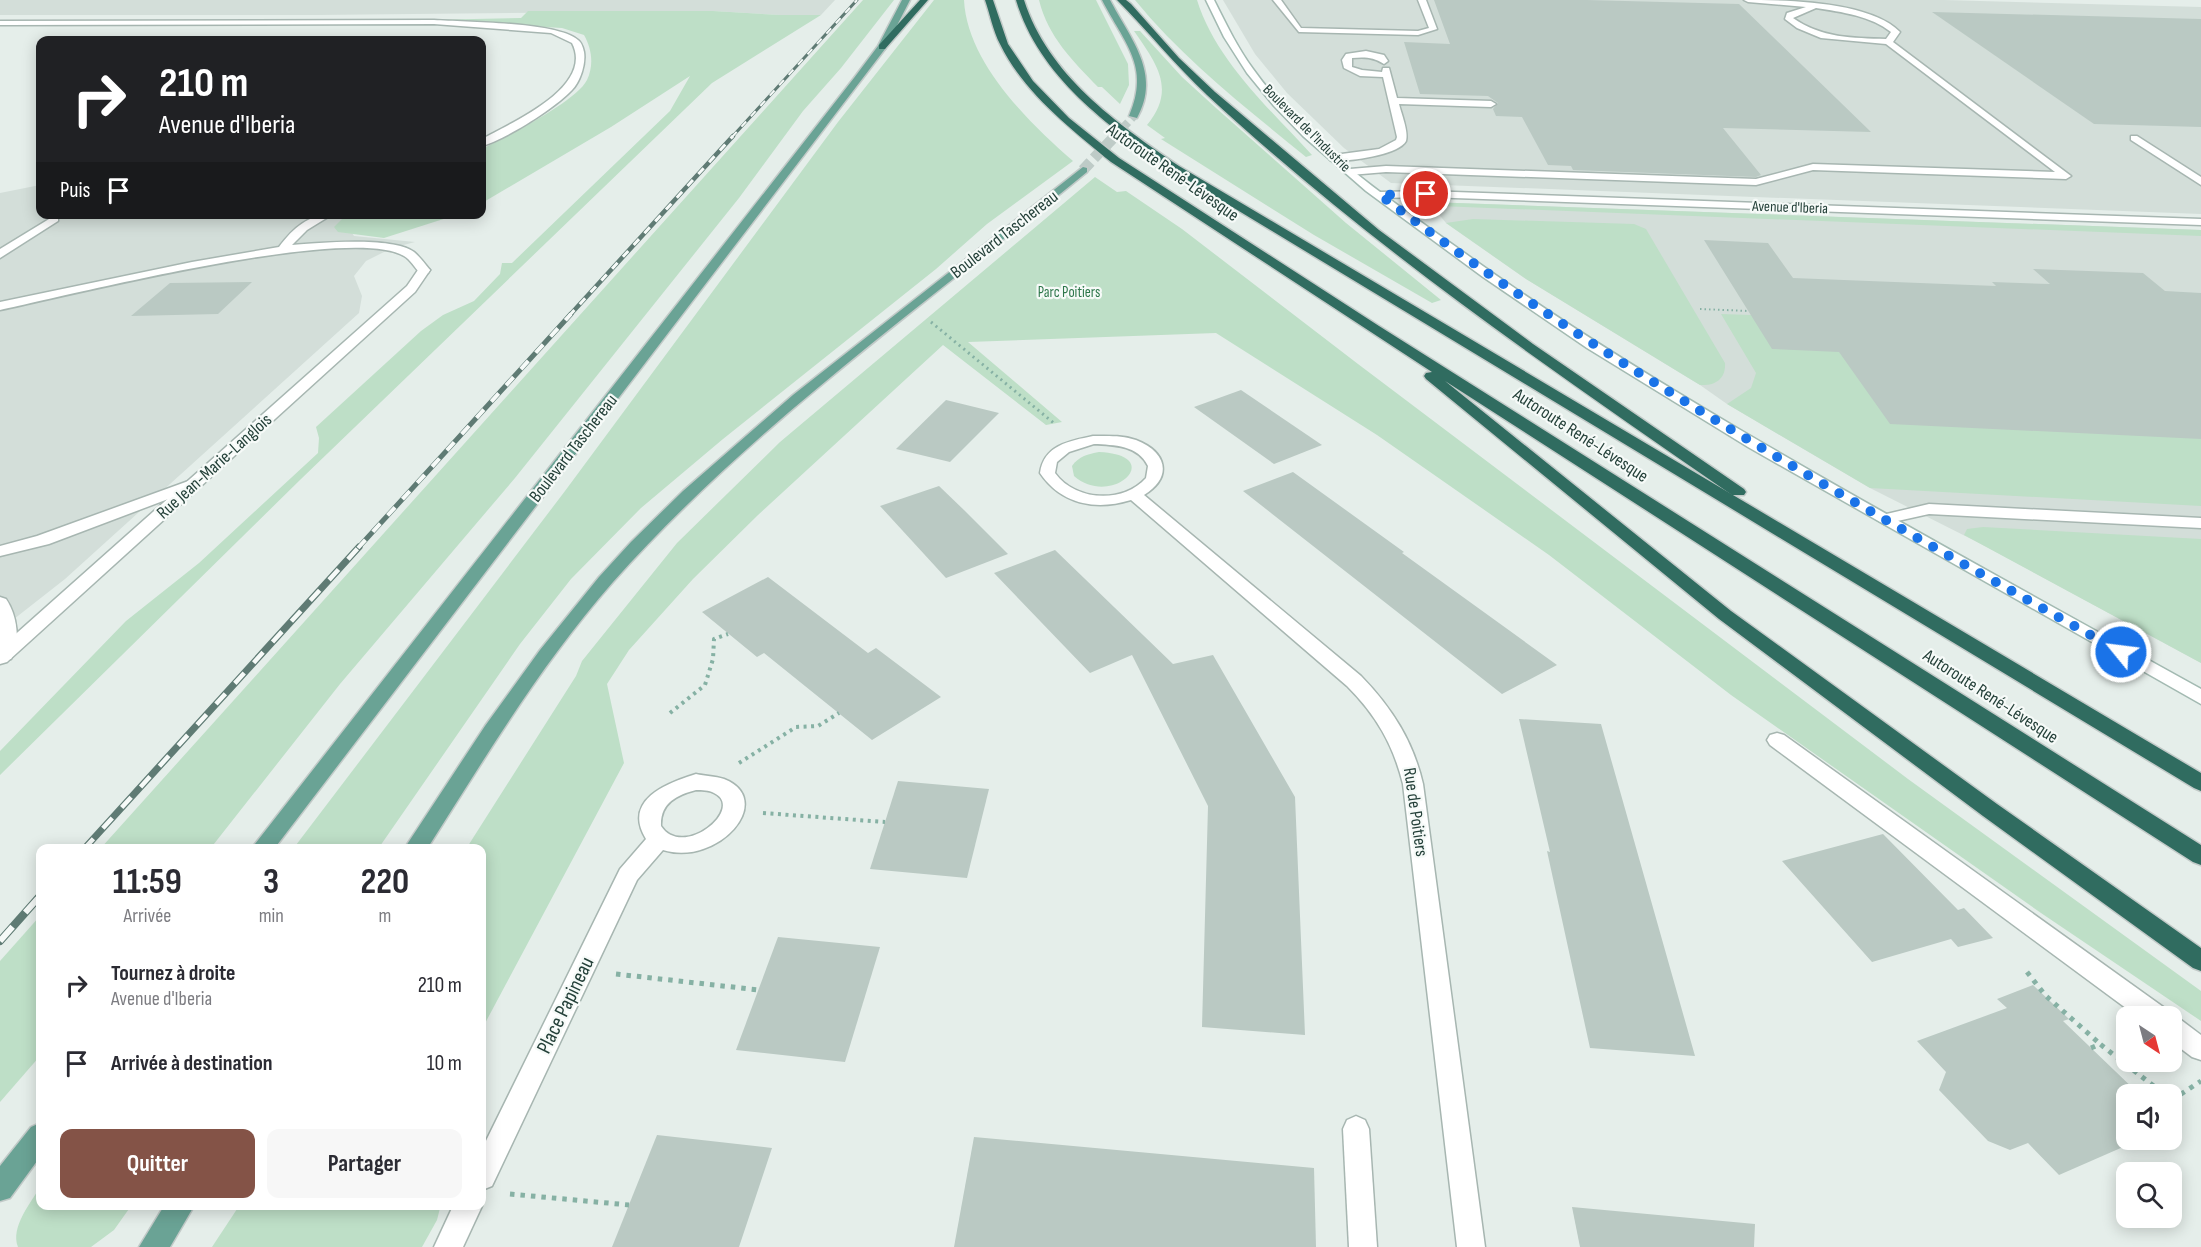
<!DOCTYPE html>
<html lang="fr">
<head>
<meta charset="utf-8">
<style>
	:root { --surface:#fff; --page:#f7f7f7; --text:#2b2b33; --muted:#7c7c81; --accent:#845347 }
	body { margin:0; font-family:"Sofia Sans Condensed",sans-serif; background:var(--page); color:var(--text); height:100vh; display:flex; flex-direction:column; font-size:22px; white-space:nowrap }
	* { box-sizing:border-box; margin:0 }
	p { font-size:20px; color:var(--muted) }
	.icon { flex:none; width:33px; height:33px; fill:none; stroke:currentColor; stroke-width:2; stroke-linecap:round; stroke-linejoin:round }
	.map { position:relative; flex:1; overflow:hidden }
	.panel { position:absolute; left:36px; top:844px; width:450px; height:366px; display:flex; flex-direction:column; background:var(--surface); border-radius:12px; box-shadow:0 3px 15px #0003 }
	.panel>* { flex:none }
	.hud { position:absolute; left:36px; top:36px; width:450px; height:183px; border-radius:12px; box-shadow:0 3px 15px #0003; background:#202124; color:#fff; overflow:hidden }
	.needle { width:39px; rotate:144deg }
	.buttons { position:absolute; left:2116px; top:1006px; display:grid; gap:12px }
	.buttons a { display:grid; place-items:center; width:66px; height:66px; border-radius:12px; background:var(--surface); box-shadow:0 3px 15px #0003; font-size:30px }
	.pin { position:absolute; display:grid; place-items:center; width:51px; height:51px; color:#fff; margin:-26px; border:3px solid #fff; border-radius:50%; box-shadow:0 2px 6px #0007 }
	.me { position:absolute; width:66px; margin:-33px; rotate:299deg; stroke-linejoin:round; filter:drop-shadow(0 0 4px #0008) }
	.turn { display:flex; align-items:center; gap:21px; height:126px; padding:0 24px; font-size:27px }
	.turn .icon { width:78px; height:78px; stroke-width:2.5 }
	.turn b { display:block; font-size:42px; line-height:51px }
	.then { display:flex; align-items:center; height:57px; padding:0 24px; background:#0003; gap:12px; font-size:22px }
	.eta { display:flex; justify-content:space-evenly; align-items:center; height:102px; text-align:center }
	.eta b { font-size:36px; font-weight:700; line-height:42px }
	.cta { display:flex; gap:12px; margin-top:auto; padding:12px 24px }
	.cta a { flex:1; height:69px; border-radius:12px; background:var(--accent); color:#fff; font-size:24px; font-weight:700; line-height:69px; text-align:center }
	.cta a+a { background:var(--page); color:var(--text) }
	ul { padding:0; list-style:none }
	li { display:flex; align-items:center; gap:18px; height:78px; padding:0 24px }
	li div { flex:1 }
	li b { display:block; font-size:22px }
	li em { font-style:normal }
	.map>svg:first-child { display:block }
</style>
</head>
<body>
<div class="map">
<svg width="2201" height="1247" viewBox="0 0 2201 1247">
	<rect width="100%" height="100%" fill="#e5eeea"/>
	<!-- built -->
	<g fill="#d3ded9">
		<polygon points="0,0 835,0 821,15 781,15 713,11 317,15 0,15"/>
		<polygon points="1223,0 1944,0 2201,7 2201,214 1391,183 1344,148 1287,93 1255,54"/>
		<polygon points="40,185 40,214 346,215 342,216 354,236 415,242 392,248 366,261 354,276 362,296 359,313 65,579 0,630 0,193"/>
		<polygon points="1429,202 2201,230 2201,663 1985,546 1870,488 1727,404 1700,385 1526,279 1446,223"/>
	</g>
	<!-- green -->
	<g fill="#bedfc7">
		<polygon points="863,0 894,0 841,68 803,111 739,198 515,478 340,684 210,849 100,849"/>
		<path d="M934 0H964C967 62 1028 122 1073 161L987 224 936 269 723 439 641 508 571 579 520 644 378 849H293L565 491 838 122Z"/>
		<path d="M1039 0H1096L1128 64 1129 85 1120 104 1102 87H1098C1073 61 1048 37 1039 0Z"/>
		<path d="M1135 0H1197C1216 61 1270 109 1312 155L1306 157C1246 108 1184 60 1135 0Z"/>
		<path d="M528 11H713L781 15H821L712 83 301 479 0 775V751L126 621 199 563 318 453 319 438 316 427 421 331 443 315 474 301 500 274 502 263H512L670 111 690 76 611 127 482 203V149C505 137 576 102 587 80 594 65 592 49 584 35L562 28 425 20 521 18Z"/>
		<path d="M1134 31H1140L1182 77 1216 108 1346 223 1441 300 1432 303 1314 235 1161 139 1165 138 1147 125C1177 89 1156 63 1134 31Z"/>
		<polygon points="1095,177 1117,192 1126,191 1182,229 1358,364 1908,779 2201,991 2201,1021 2041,913 1731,695 1549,555 1377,435 1216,333 968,342 1062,422 1046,425 943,345 758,515 693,579 629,650 607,684 624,763 482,1029 482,849 466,849 576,676 582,661 677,543 780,442"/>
		<polygon points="1429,202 2201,230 2201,236 1439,206 1433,206"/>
		<polygon points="346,215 346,214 456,215 384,238 338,232 334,227"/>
		<path d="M1473 219 1634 224 1646 229 1725 363C1726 379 1715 386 1700 385L1526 279 1446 223Z"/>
		<polygon points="1721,314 1751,315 1839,352 2201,439 2201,506 1870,488 1727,404 1751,388 1756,373"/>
		<path d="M1099 452C1168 455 1112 509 1074 476L1072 466C1079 456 1088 454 1099 452Z"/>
		<polygon points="1983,527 2201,539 2201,663 1964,535 1967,529"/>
		<polygon points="40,916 40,1056 0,1102 0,961"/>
		<path d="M40 1187V1206H131L114 1230 91 1247H18C10 1227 31 1203 40 1187Z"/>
		<polygon points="239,1206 439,1206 440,1208 437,1220 422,1247 212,1247"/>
	</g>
	<!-- building -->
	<g fill="#bac9c3">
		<polygon points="1434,0 1587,0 1739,4 1871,132 1723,128 1761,175 1756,177 1573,170 1571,166 1548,165 1522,117 1496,116 1493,109 1498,103 1488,96 1420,94 1404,42 1450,44"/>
		<polygon points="1932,12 2201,19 2201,127 2094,124"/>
		<polygon points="1704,240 1768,243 1793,278 1996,286 1992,282 2050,284 2033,269 2143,273 2165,291 2201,293 2201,439 1890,424 1839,352 1772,349"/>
		<polygon points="252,282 218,314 131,316 170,283"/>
		<polygon points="1241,390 1322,445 1274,464 1194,407"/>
		<polygon points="946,400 999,413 950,462 896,449"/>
		<polygon points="1293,472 1404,552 1402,553 1557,665 1502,694 1243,491"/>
		<polygon points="939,486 965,511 1008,554 946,578 880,506"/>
		<polygon points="1055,550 1173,664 1213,655 1295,797 1305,1035 1202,1027 1208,806 1132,655 1090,673 994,573"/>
		<polygon points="768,577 868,653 876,648 941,697 872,740 764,653 757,657 702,612"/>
		<polygon points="1519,719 1601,724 1695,1056 1590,1048 1547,851 1550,852"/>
		<polygon points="898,781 989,789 967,878 870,869"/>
		<polygon points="1883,834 1958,910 1964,908 1993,938 1958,947 1951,939 1872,962 1782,861"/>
		<polygon points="778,937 880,947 845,1062 736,1050"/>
		<polygon points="2033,985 2069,1019 2063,1021 2140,1095 2127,1095 2127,1140 2139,1140 2059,1175 2028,1143 2010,1150 1988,1141 1939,1090 1946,1072 1917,1041 2007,1008 1997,999"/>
		<polygon points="657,1135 772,1148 739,1247 612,1247"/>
		<polygon points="974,1137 1314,1168 1316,1247 954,1247"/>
		<polygon points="1572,1207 1755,1224 1754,1247 1580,1247"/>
	</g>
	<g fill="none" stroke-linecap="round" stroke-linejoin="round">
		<!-- primary-tunnel-far1 -->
		<polyline stroke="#becbc7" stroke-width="8" stroke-dasharray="8 4.5" stroke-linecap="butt" points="1114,137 1134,116"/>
		<!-- primary-tunnel -->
		<polyline stroke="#becbc7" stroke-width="11" stroke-dasharray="11 5" stroke-linecap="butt" points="1083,170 1115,136"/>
		<!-- lane casing -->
		<g stroke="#a7b6b1" stroke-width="3">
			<g id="lane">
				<polygon points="1273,0 1281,0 1301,28 1418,31 1429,28 1418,0 1426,0 1437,29 1418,35 1299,32"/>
				<path d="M1744 0C1786 0 1870 1 1900 32L1893 42 2071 176 2066 179 1813 170 1756 185 1386 172 1350 175 1345 172 1350 169 1386 166 1756 179 1813 164 2055 172 1886 44 1821 38 1797 28 1785 19 1787 13 1806 7 1748 2ZM1816 8C1842 12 1871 16 1891 32L1886 39C1853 38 1821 38 1793 18Z"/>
				<path d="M434 20C465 22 558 22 578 40 582 43 583 48 584 52 586 64 580 82 572 90 554 109 506 139 482 146V139C511 123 595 87 572 43L551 33 434 24 0 25V21Z"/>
				<path d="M1366 51 1384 55 1388 61 1384 64C1373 57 1365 57 1352 58V67L1362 70 1382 72 1383 68H1389L1397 98 1491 101 1496 104 1491 107 1399 104C1401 113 1409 132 1406 141 1399 155 1345 163 1330 160L1329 158 1334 155 1379 149 1396 140 1397 137 1383 77 1360 76 1344 68 1342 60 1346 54Z"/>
				<polygon points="2131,136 2137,136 2201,177 2201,185 2131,140"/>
				<path d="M333 214 307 230 292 245C319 243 392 236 414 252 420 257 425 264 430 270L428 273H420C415 268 410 259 404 256 350 224 71 295 0 310V302L192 262 279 247C293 228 309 214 333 214Z"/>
				<polygon points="54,216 58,217 58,221 0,258 0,249"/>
				<polygon points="194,479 200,481 202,484 200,487 49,544 0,556 0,546 37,536"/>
				<polygon points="1929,504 2201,518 2201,528 1929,514 1884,524 1876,519 1878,516"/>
				<path d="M0 597 6 599C17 615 21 642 11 659L0 660Z"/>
				<polygon points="1777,733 1784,735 2166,1009 2169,1017 2138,1017 1770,745 1767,740 1770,735"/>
				<polygon points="2172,1017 2181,1020 2201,1035 2201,1060 2192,1057 2172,1042"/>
				<polygon points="1356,1116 1365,1120 1369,1129 1377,1247 1349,1247 1343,1129 1347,1120"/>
			</g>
		</g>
		<!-- street casing -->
		<g stroke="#a7b6b1" stroke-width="3">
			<g id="street">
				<polygon points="1426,191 2201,219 2201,225 1426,197 1380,198 1375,195 1380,192"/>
				<polygon points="424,266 430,270 415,292 7,662 0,664 0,648 407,286 420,267"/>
				<path d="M1093 436C1107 436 1122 435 1136 440 1167 452 1173 477 1144 495L1361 676C1392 708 1413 741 1423 784L1485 1247H1457L1403 784C1393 744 1376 715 1347 686L1131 500C1095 511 1061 504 1040 473 1044 445 1069 441 1093 436ZM1094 444C1114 445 1138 445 1148 466L1146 478C1123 504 1075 501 1055 473L1057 462 1069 452Z"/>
				<path d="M696 774C705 776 715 776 724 779 777 800 718 867 663 850L637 880 492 1186 482 1190V1149L620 869 646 839C622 800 667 783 696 774ZM696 790C702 790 709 790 714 793 746 808 683 860 661 826 660 803 677 795 696 790Z"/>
				<polygon points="482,1205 482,1206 463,1247 434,1247 453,1206"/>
			</g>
		</g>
		<!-- secondary casing -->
		<g stroke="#a3bab2" stroke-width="3">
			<path id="secondary" d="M1206 0H1214C1226 24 1237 47 1253 69 1306 143 1386 197 1459 249 1549 314 1642 372 1737 428 1890 518 2046 603 2201 689V704L1748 447 1587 348 1483 277 1366 191 1303 136 1274 106 1247 73 1224 37Z"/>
		</g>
		<!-- primary casing -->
		<g stroke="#c2cac8" stroke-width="3">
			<g id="primary">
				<polygon points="902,0 910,0 885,49 274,849 251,849 854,78 878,46"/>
				<path d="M1102 0H1110C1130 38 1162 74 1137 118L1129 116C1151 66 1124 43 1102 0Z"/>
				<path d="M1083 167 1087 168V172C926 304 752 426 613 582 541 664 485 758 427 849H404L485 726 540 650 599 577 631 542 683 491 793 395Z"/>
				<polygon points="40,1123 40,1157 10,1198 0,1201 0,1166 31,1127"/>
				<polygon points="164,1206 194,1206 170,1247 139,1247"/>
			</g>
		</g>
		<!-- highway casing -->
		<g stroke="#c2cac8" stroke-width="3">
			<g id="highway">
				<polygon points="920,0 928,0 885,49 879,49 879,45"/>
				<path d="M985 0H993L1008 44 1033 81 1069 118 1119 158 1379 326 2201 845V865L2193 862 1445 381 1731 611 1997 804 2201 948V971L2193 968 1983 816 1719 619 1426 379 1424 376 1426 373 1432 372 1111 162C1070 128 1024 93 1000 44 993 31 990 14 985 0Z"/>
				<path d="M1016 0H1024C1048 75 1116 123 1179 166L2201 773V791L2194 788 1171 170C1108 126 1039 77 1016 0Z"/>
				<path d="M1117 0H1126L1131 4 1179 58 1215 92 1379 230 1533 344 1744 489 1746 492 1744 495H1732C1551 370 1369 245 1207 95 1175 65 1148 31 1117 0Z"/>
			</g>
		</g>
		<!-- path-far3 -->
		<polyline stroke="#86b1a4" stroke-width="2" stroke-dasharray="1.5 3" stroke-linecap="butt" points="1700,309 1748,311"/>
		<!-- path-far2 -->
		<polyline stroke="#86b1a4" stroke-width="3" stroke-dasharray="2 4" stroke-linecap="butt" points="931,322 1055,424"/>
		<!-- path-far1 -->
		<g stroke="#86b1a4" stroke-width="4" stroke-dasharray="3 4.5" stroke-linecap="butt">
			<polyline points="670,713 705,685 713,659 714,639 728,634"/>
			<polyline points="739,763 796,727 818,726 839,713"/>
			<polyline points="763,813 885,822"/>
		</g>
		<!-- path -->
		<g stroke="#86b1a4" stroke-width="5" stroke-dasharray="4.5 6" stroke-linecap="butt">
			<polyline points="2027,972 2045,995 2100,1044"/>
			<polyline points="616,974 759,990"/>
			<polyline points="2091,1048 2100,1044 2165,1095"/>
			<polyline points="2172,1100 2201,1081"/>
			<polyline points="510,1194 629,1205"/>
		</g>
		<!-- lane -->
		<use href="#lane" fill="#fff" fill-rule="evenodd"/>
		<!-- street -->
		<use href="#street" fill="#fff" fill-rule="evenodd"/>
		<!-- secondary -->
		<use href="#secondary" fill="#fff" fill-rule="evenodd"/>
		<!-- primary -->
		<use href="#primary" fill="#6aa395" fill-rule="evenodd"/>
		<!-- highway -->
		<use href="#highway" fill="#306c60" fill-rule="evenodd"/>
		<!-- rail-far4 casing -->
		<g stroke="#5f7b74" stroke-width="3">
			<polyline id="rail-far4" points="732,137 857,0"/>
		</g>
		<!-- rail-far3 casing -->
		<g stroke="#5f7b74" stroke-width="4.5">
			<polyline id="rail-far3" points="569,316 733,136"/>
		</g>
		<!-- rail-far2 casing -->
		<g stroke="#5f7b74" stroke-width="5">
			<polyline id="rail-far2" points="358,548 571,314"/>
		</g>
		<!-- rail-far1 casing -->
		<g stroke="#5f7b74" stroke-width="7">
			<polyline id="rail-far1" points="84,849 359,547"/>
		</g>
		<!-- rail casing -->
		<g stroke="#5f7b74" stroke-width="8">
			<polyline id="rail" points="0,941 40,896"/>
		</g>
		<!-- rail-far4 -->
		<use href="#rail-far4" stroke="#f6faf8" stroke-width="2" stroke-dasharray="7" stroke-linecap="butt"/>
		<!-- rail-far3 -->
		<use href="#rail-far3" stroke="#f6faf8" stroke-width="3" stroke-dasharray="8" stroke-linecap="butt"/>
		<!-- rail-far2 -->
		<use href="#rail-far2" stroke="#f6faf8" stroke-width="4" stroke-dasharray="11" stroke-linecap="butt"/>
		<!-- rail-far1 -->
		<use href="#rail-far1" stroke="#f6faf8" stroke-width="4.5" stroke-dasharray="14" stroke-linecap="butt"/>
		<!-- rail -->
		<use href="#rail" stroke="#f6faf8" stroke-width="6" stroke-dasharray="19" stroke-linecap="butt"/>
	</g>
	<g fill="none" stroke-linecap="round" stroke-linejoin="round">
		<!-- route -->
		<path stroke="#1a73e8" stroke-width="10" stroke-dasharray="0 18" d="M1426 194 1380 195C1612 371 1867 510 2121 652"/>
	</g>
	<g text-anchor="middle" stroke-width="4.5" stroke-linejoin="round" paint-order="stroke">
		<!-- far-street labels -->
		<g font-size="15" fill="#244039" stroke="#f6faf8">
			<text transform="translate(1307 128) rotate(45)" y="5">Boulevard de l'Industrie</text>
			<text transform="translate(1790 207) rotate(2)" y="5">Avenue d'Iberia</text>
		</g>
		<!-- far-park labels -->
		<g font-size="15" fill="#2e774b" stroke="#f6faf8">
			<text x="1069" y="297">Parc Poitiers</text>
		</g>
		<!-- street labels -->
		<g font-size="18" fill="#244039" stroke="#f6faf8">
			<text transform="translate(1173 172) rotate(35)" y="6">Autoroute René-Lévesque</text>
			<text transform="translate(1004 234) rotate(-38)" y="6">Boulevard Taschereau</text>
			<text transform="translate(1581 435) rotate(33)" y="6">Autoroute René-Lévesque</text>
			<text transform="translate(573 448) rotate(-52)" y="6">Boulevard Taschereau</text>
			<text transform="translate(214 466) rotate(-42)" y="6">Rue Jean-Marie-Langlois</text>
			<text transform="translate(1991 696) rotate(33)" y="6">Autoroute René-Lévesque</text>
			<text transform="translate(1416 812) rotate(82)" y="6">Rue de Poitiers</text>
		</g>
		<!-- near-street labels -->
		<g font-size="21" fill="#244039" stroke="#f6faf8">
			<text transform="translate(565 1005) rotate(-64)" y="7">Place Papineau</text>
		</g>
	</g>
</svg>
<div class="buttons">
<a><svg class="needle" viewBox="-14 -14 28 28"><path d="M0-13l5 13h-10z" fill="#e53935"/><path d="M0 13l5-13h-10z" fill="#7c7c81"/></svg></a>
<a><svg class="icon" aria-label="sound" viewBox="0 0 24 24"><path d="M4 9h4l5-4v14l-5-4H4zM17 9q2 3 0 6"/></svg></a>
<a><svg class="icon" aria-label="search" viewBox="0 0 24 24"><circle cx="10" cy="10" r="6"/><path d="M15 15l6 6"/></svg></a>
</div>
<div class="pin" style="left:1426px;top:194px;background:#d93025"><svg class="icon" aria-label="arrive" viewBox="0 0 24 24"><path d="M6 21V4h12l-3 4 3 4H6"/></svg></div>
<svg class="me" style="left:2121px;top:652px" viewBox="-20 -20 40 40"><circle r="17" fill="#1a73e8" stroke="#fff" stroke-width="3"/><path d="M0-11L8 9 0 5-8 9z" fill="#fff"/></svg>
<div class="hud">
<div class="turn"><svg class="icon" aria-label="right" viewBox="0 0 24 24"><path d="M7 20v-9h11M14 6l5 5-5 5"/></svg><div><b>210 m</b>Avenue d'Iberia</div></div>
<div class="then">Puis<svg class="icon" aria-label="arrive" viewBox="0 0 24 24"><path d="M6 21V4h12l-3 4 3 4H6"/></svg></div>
</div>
<section class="panel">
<div class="eta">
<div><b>11:59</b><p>Arrivée</p></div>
<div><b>3</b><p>min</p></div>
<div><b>220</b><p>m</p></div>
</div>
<ul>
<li><svg class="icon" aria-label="right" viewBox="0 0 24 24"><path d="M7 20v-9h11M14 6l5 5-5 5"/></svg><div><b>Tournez à droite</b><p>Avenue d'Iberia</p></div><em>210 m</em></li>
<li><svg class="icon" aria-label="arrive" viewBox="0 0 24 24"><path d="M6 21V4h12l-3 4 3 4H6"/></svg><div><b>Arrivée à destination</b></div><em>10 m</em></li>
</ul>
<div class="cta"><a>Quitter</a><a>Partager</a></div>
</section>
</div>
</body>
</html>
